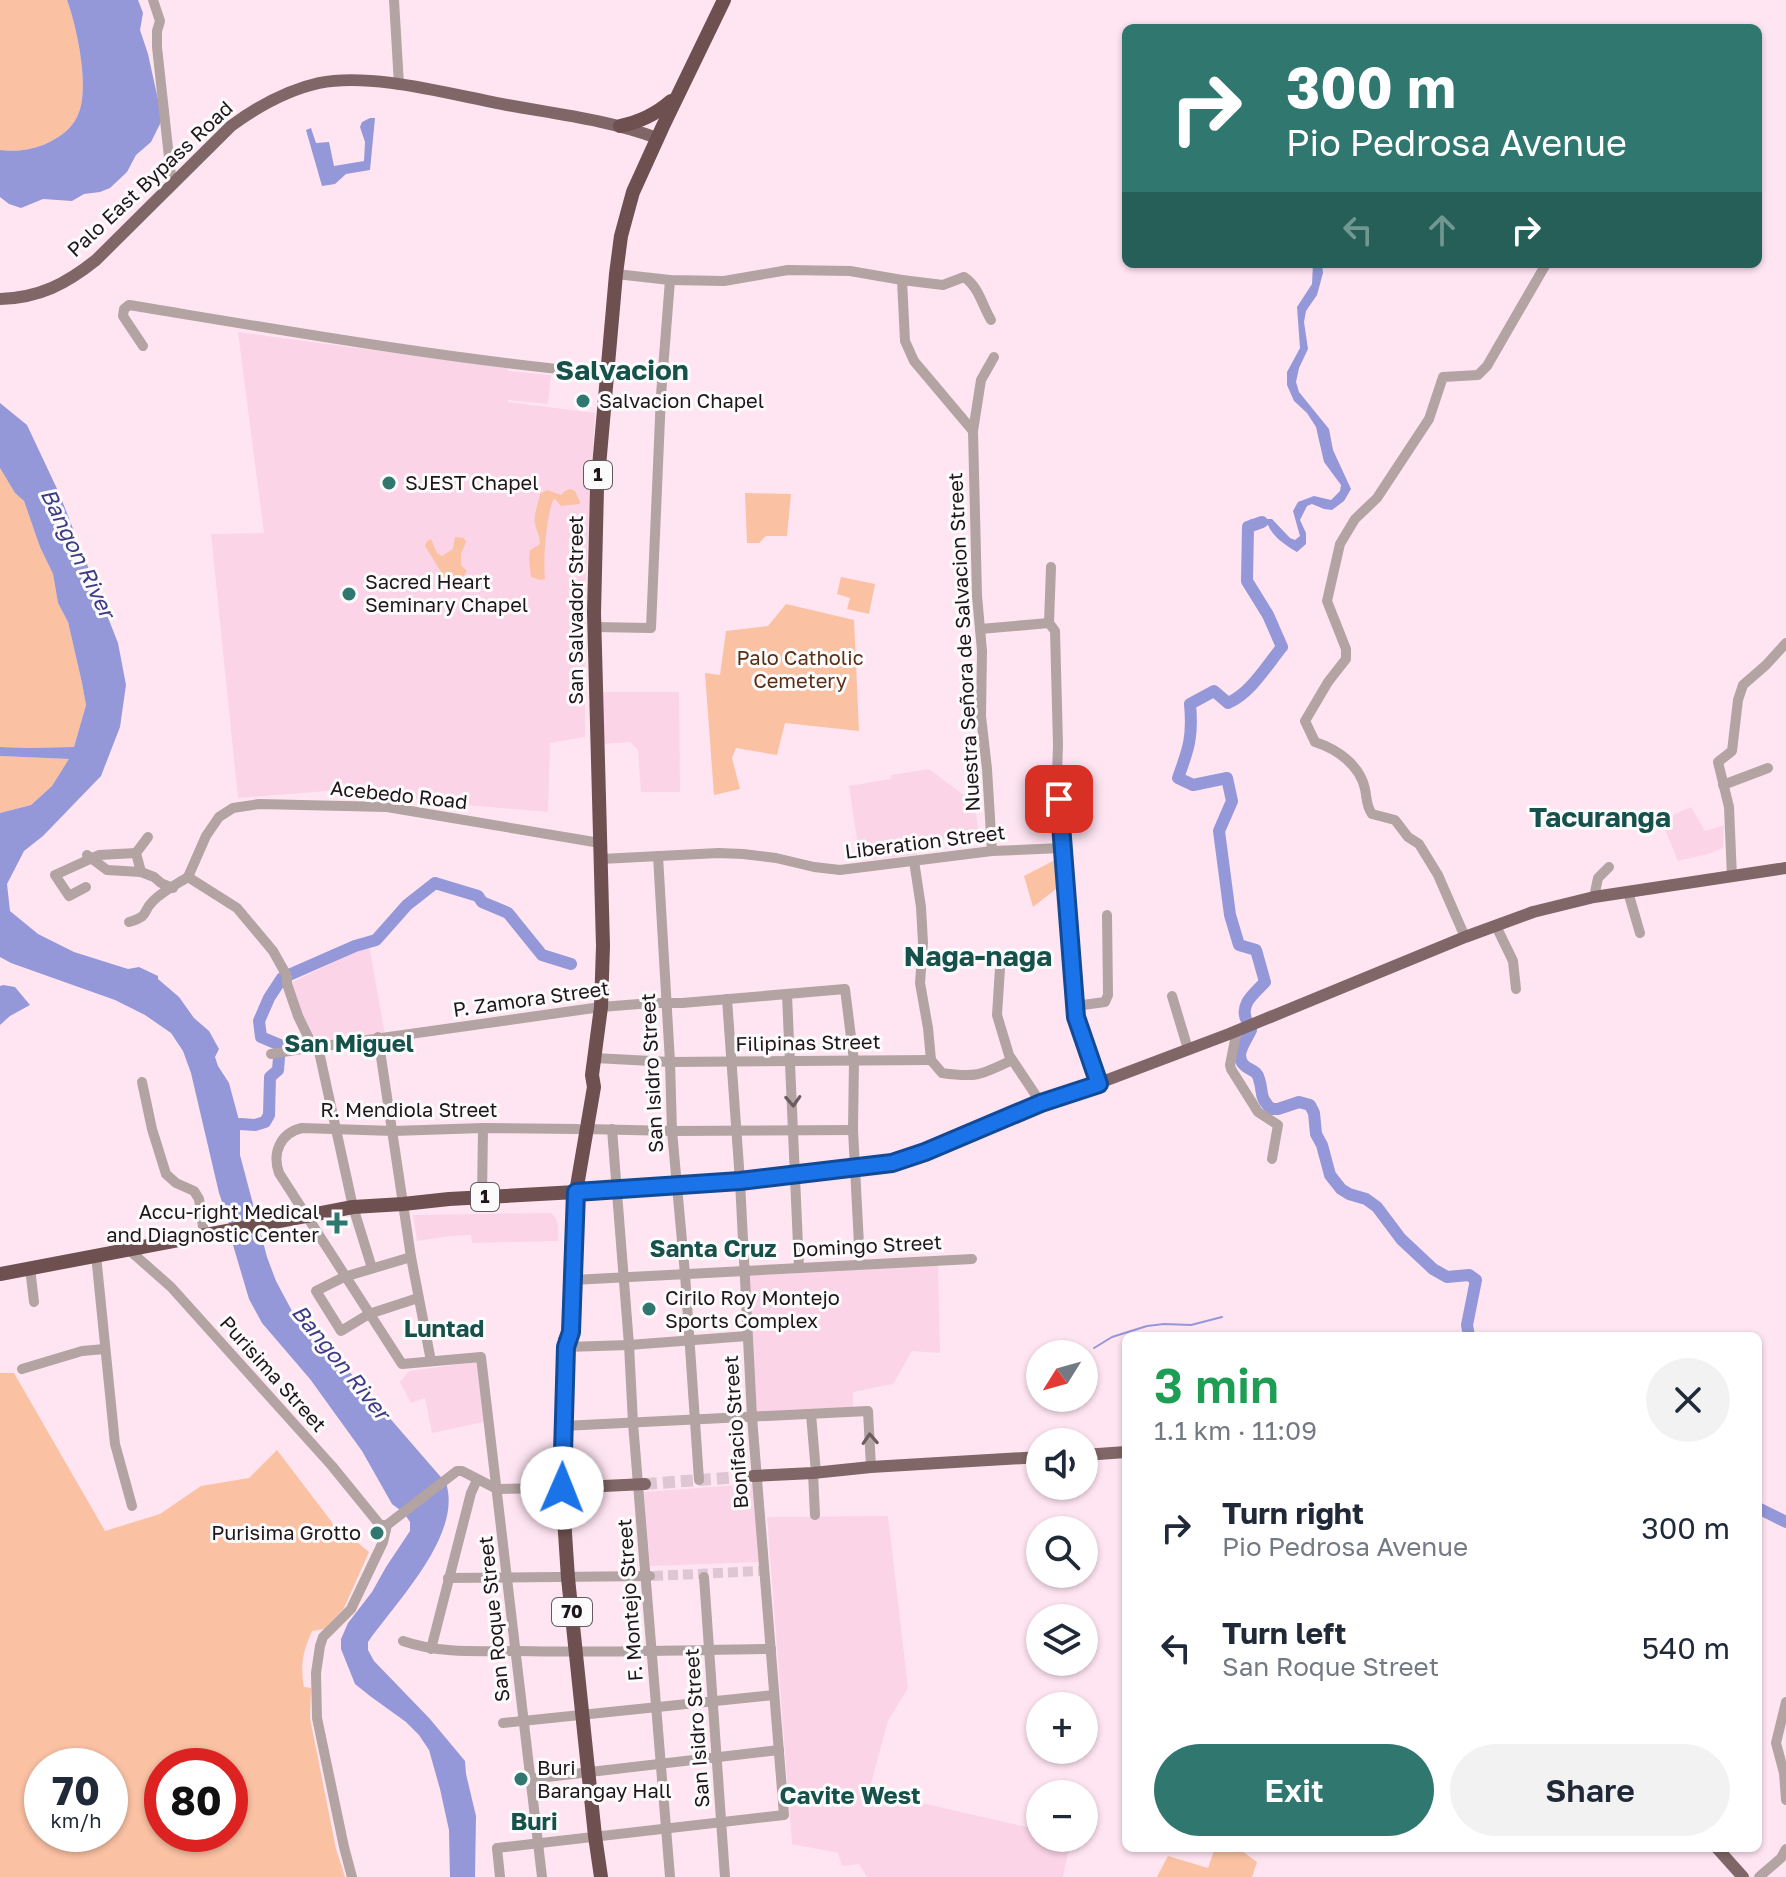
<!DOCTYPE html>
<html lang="en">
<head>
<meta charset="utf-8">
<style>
	:root { --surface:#fff; --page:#f2f2f3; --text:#1f2937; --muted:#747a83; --accent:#2f776f }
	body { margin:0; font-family:"Golos Text",sans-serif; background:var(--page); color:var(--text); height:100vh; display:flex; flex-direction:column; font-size:30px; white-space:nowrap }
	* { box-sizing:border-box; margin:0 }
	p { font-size:26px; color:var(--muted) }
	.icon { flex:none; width:44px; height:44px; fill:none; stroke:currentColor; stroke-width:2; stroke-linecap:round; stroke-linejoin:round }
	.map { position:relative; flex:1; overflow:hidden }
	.side { position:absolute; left:1122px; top:1332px; width:640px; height:520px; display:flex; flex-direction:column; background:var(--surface); border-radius:12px; box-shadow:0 2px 6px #0004 }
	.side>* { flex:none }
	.hud { position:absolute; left:1122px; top:24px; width:640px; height:244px; border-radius:12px; box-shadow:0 2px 6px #0004; background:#2f776f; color:#fff; overflow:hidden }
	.needle { width:52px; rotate:233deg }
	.fabs { position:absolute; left:1026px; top:1340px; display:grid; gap:16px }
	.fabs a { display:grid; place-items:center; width:72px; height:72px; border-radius:50%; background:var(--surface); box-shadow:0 2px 6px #0004; font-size:40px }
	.speed { position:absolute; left:24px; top:1748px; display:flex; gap:16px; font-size:40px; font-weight:700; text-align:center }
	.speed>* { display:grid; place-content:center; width:104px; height:104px; border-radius:50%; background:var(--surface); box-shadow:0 2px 6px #0004; line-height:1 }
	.speed small { font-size:20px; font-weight:400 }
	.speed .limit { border:12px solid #d22; background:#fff; color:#111 }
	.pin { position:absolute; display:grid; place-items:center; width:68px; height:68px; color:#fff; margin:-34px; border-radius:16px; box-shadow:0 4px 12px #0006 }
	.me { position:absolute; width:88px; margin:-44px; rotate:1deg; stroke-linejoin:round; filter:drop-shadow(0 0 6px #0008) }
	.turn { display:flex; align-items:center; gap:28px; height:168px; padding:0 32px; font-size:36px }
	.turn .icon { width:104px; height:104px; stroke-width:2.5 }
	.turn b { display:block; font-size:56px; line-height:68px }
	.lanes { display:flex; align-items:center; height:76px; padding:0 32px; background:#0003; justify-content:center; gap:40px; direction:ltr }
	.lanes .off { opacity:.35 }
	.round { display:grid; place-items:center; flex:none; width:84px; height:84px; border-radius:42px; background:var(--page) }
	.head { display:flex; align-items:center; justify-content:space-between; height:136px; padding:0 32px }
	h1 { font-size:48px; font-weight:600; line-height:60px; color:#1e9e55 }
	.button { display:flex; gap:16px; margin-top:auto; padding:16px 32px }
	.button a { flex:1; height:92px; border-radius:48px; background:var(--accent); color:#fff; font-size:32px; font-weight:600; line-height:92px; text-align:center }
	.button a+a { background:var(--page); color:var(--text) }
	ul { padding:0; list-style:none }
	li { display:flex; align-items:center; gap:24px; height:120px; padding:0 32px }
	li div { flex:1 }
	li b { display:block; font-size:30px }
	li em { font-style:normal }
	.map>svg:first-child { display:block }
</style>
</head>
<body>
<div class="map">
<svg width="1786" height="1877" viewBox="0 0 1786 1877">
	<rect width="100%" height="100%" fill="#ffe5f2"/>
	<!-- built -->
	<g fill="#fbd4e8">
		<polygon points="238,332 507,368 508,371 551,375 548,404 508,400 508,402 595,413 586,575 585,737 550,743 548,812 430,802 339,790 238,798 211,534 264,533"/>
		<polygon points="602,692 679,692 680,792 641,792 638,750 630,742 604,744"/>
		<polygon points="929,769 965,796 969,813 976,813 979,834 944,839 938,847 916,849 917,855 860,860 849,786 891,779 891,775"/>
		<polygon points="1691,807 1705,831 1724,825 1723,848 1708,854 1678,861 1661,820"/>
		<polygon points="369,945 385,1035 314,1046 289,984"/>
		<polygon points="551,1213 556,1218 558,1225 558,1241 472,1243 471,1235 449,1236 417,1241 413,1215"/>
		<polygon points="938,1265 940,1353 912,1351 893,1384 853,1392 853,1409 756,1413 749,1276"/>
		<polygon points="477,1362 484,1422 432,1433 425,1398 411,1403 400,1382 409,1371"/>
		<polygon points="754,1484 760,1562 650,1566 644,1492"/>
		<polygon points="888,1516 908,1688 888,1721 869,1791 1040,1830 1040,1838 1071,1838 1063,1877 867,1877 859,1864 842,1866 838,1853 792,1844 767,1517"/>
	</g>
	<!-- green -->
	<g fill="#fac1a3" fill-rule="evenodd">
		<path d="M0 0H67C77 27 91 92 77 117 70 131 57 139 43 145 30 150 15 152 0 150Z"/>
		<polygon points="0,468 15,493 24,501 40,547 53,574 58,603 68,622 82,683 86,705 74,747 27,748 0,747"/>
		<path d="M570 489 575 491 580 502 579 504 561 506 555 499 553 500C546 519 543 559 545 579L540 580 531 577 529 559 530 550 540 544C540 535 536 531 535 523 533 515 539 502 540 494L547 490 561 495 565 491Z"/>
		<polygon points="745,493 791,494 787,536 766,536 759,543 747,543"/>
		<polygon points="455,537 464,538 466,542 461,554 461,565 467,571 461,580 451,583 446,580 425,546 427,541 431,539 437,553 442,556 453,549"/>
		<polygon points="841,577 875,584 869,614 847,609 850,598 837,594"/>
		<polygon points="786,604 854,620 859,731 785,723 777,755 736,748 732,758 740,789 714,795 705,673 720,675 726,631 768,626"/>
		<polygon points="0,756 70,759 52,786 31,805 0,813"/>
		<polygon points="1055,860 1061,885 1033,907 1024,876"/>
		<path d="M0 1373H14L105 1531 160 1514 201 1486 249 1478 277 1450 331 1521 337 1533 352 1538 369 1552 344 1608 324 1629 312 1631C303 1652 300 1664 304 1687L311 1688 310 1718 336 1849 345 1877H0ZM42 1766H110V1834H42ZM162 1766H230V1834H162Z"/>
		<polygon points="1215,1848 1238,1848 1257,1862 1252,1877 1157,1877 1168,1856 1208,1868"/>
	</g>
	<!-- water -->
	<g fill="#9497d8">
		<path d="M67 0H138L143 13 140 30 148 54 161 113V122L151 142 136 155 127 172 110 188 100 192 84 194 72 201 43 199 21 208 9 204 0 197V150C15 152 30 150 43 145 57 139 70 131 77 117 91 92 77 27 67 0Z"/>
		<polygon points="370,118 375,118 370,170 346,174 335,184 322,186 306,130 311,128 316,143 329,142 334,166 364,161 365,142 360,127 362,122"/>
		<path d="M1313 264H1322L1323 273 1317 295 1306 311 1304 322 1308 349 1299 368 1296 382 1299 392 1329 429 1333 450 1351 489 1344 501 1332 510 1324 509 1312 504 1307 506 1300 520 1306 533V544L1297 552C1285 545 1273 537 1268 525L1250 531 1245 524 1251 519H1272L1290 538 1295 540 1300 536 1293 511 1298 502 1314 496 1331 500 1340 491 1341 485 1324 462 1316 427 1307 413 1294 401 1287 385V372L1300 348 1297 307 1312 284Z"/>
		<path d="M0 403 27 425 59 493 118 643 126 685 120 727 101 776 43 836 24 851 7 884 10 911 38 934 74 952 128 969 139 967 158 976V979L179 997 194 1018 209 1031 219 1049 215 1057 218 1066 229 1083 240 1124V1155L267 1257 276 1281 292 1311 341 1362 446 1483C463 1535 395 1603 368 1642V1650L374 1661 430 1719 465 1761 466 1774 476 1816 475 1877H450L449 1830 440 1789 429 1750 419 1735 406 1722 370 1696 355 1684 341 1649V1639L348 1623 372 1592 386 1567 410 1531V1522L404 1513 392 1504 362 1451 310 1379 262 1323 249 1299 233 1245 228 1219 219 1193 191 1073 183 1051 171 1033 145 1015 115 1000 11 963 0 957V813L31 805 52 786 69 759 0 756V747L27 748 74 747 86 705 82 683 68 622 58 603 53 574 40 547 24 501 15 493 0 468Z"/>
		<polygon points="3,985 15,987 30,1005 10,1016 0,1025 0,986"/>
	</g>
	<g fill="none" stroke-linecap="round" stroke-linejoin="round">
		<!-- stream -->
		<polyline stroke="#9497d8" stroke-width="2" points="1094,1348 1112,1337 1147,1326 1164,1324 1191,1325 1222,1317"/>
		<!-- river -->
		<g stroke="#9497d8" stroke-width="12">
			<path d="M1246 1019C1240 1003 1255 993 1265 982L1256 950 1239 945 1230 915 1219 831 1232 801 1227 778 1193 785 1178 778C1189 748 1193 736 1190 704L1214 691 1228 703C1251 693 1267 665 1282 647L1268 615 1247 581 1248 527 1262 522"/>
			<path d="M1251 1030C1246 1041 1233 1056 1245 1066 1251 1071 1257 1070 1259 1079 1264 1094 1258 1095 1271 1109H1278L1299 1102 1310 1105 1314 1113 1316 1134 1322 1145 1330 1175 1341 1189 1349 1194 1366 1199 1377 1207 1401 1239 1433 1269 1447 1277 1469 1275 1476 1280 1467 1325 1469 1336"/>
			<polyline points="240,1124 255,1125 265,1122 269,1115 270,1077 278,1070 280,1045 261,1037 259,1021 269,998 282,978 355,946 376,940 407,905 435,883 478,896 482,902 508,913 542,955 571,964"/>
			<polyline points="1758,1508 1786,1522"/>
		</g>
		<!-- minor-tunnel -->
		<polyline stroke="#dec6d2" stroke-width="10" stroke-dasharray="10 5" stroke-linecap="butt" points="653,1576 760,1571"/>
		<!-- major-tunnel -->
		<polyline stroke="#dec6d2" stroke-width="12" stroke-dasharray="12 6" stroke-linecap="butt" points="645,1484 753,1476"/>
		<!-- minor -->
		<g stroke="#b3a3a3" stroke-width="10">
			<polyline points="153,0 160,21 157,31 157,47 172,185"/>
			<polyline points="394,0 399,85"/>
			<polyline points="616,274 670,280 724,281 788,270 850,271 902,280 905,341 914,361 973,431"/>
			<path d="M902 280 943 285 964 277C979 287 982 305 991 320"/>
			<path d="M143 346 123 316 124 309 129 305C287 331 446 359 606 374"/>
			<polyline points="1049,623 1051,567"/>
			<polyline points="594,627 651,628 661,395 670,280"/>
			<polyline points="980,629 1049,623 1055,631 1058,745 1057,773 1073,991 1076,1017 1099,1084"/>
			<polyline points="1723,785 1768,768"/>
			<polyline points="992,851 987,769 981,716 982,651 977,596 973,431 981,380 994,357"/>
			<polyline points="87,855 107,870 141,872 154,877 161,883 173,888"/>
			<polyline points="658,856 670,1062 672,1131 685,1274 699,1480"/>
			<polyline points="601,859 718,853 743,854 776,858 814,867 840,870 992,851 1062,848"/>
			<polyline points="914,861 921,907 923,943 920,983 928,1028 931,1060"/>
			<polyline points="141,872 136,853 148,837"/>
			<polyline points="1732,877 1729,807 1718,762 1732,751 1738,700 1743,685 1766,665 1786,643"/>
			<polyline points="86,887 69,896 55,875 99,855 136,853"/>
			<polyline points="1628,892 1640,933"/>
			<polyline points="1594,897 1598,878 1609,867"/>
			<path d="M129 922C151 915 141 913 153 901 163 891 177 884 188 877"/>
			<polyline points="1496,926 1513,961 1516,989"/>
			<path d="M1465 937 1438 875 1419 844 1408 837 1395 820 1372 814C1366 806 1367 798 1365 789 1360 765 1337 749 1315 742L1305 721 1328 682 1346 659V649L1327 601 1340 544 1355 519 1377 498 1429 419 1443 377 1478 375 1487 366 1546 264"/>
			<polyline points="1000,968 997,1015 1009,1055 1041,1103"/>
			<polyline points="787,995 799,1268"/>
			<polyline points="1172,996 1188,1049"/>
			<polyline points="1075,1006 1105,1002 1108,995 1107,915"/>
			<polyline points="1237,1030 1230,1065 1231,1069 1258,1112 1278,1125 1272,1159"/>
			<polyline points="378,1037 411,1257 431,1361"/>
			<polyline points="318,1047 601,1007 652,1003 682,1003 845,989 854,1061 853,1130 860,1264"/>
			<polyline points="318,1047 313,1047 298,1016 287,984 287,976 273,951 237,908 188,877 206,836 219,817 233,808 259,804 387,807 600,843"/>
			<polyline points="318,1047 353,1207 372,1268"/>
			<polyline points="271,1054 313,1047"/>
			<polyline points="595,1058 670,1062 931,1060"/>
			<path d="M931 1060 942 1073C977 1078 981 1075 1012 1060"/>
			<polyline points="142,1082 152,1129 166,1174 176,1183 194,1191 199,1199 204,1234"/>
			<polyline points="586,1129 672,1131 853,1130"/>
			<polyline points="612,1129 629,1345 633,1423 670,1877"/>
			<polyline points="482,1197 483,1128"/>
			<polyline points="128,1249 171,1287 332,1466 380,1525 387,1525"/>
			<polyline points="96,1255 115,1444 132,1506"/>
			<polyline points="411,1257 344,1277 316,1291 341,1331 369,1314 418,1298"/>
			<polyline points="30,1268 34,1302"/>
			<polyline points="573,1280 972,1259"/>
			<polyline points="566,1347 629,1345 747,1336"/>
			<polyline points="22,1369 82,1351 105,1349"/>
			<polyline points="811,1414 816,1473"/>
			<polyline points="563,1426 868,1411 871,1467"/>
			<polyline points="813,1473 815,1515"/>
			<polyline points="704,1577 725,1877"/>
			<polyline points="448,1578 650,1576"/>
			<path d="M403 1641C440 1654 480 1651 519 1651 603 1653 687 1650 771 1649"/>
			<polyline points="431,1649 471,1493 477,1480"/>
			<polyline points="1786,1702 1776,1743 1784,1773 1786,1800"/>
			<polyline points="503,1723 774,1695"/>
			<polyline points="530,1779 779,1750"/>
			<polyline points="352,1877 344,1847 317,1718 316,1673 320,1646 323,1637 351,1609 383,1542 387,1525 457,1471 462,1471 497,1489 562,1488"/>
			<polyline points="500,1877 497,1848 784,1815 752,1417 740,1181 727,999"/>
			<path d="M542 1877 481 1357 402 1364 279 1173C272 1153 280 1133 302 1128L393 1131 483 1128 578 1129"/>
			<polyline points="1759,1877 1781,1858 1786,1849"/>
		</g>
		<!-- major -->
		<g stroke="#806666" stroke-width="12">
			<path d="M0 299C39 298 66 284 96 260L231 126C257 107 287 90 319 83 373 72 452 95 507 105 557 114 609 120 657 138"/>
			<polyline points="576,1192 740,1181 892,1163 925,1152 1041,1103 1086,1088 1229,1034 1465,937 1533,912 1594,897 1786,868"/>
			<polyline points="1084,1455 1126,1452"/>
			<polyline points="753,1476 813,1473 871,1467 1040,1457"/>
			<polyline points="562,1488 645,1484"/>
			<polyline points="1717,1848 1743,1877"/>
		</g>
		<!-- highway -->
		<g stroke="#6e5050" stroke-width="14">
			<path d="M620 126C640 122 655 115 671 101"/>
			<polyline points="0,1274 353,1207 403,1204 449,1199 576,1192"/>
			<polyline points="565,1340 562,1488 568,1578 595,1836 601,1877"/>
			<polyline points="566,1347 571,1332 576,1192 594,1087 592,1075 601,1007 603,946 594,613 597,489 616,274 621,236 633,192 663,126 724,0"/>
		</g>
	</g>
	<!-- one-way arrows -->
	<defs><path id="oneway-chevron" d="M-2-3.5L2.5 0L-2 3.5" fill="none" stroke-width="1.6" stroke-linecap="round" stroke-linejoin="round" transform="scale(2)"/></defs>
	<g stroke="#6a5c5f">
		<use href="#oneway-chevron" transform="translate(793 1101) rotate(87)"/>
		<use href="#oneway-chevron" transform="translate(870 1439) rotate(-93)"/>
	</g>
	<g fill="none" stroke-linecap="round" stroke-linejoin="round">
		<!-- route casing -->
		<g stroke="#114b97" stroke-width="20">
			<polyline id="route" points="562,1488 566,1347 571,1332 576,1192 740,1181 892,1163 925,1152 1041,1103 1099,1084 1076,1017 1059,799"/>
		</g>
		<!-- route -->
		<use href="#route" stroke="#1a73e8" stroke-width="14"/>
	</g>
	<!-- markers -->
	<g fill="#2f776f" stroke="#fbfbfb" stroke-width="3">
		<circle cx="583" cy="401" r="8"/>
		<circle cx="389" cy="483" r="8"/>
		<circle cx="349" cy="594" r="8"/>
		<path d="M333 1211h8v8h8v8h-8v8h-8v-8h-8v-8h8z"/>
		<circle cx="649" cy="1309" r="8"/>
		<circle cx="377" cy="1533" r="8"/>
		<circle cx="521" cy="1779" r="8"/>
	</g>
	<g text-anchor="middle" stroke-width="6" stroke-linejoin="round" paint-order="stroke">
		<!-- shield labels -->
		<g fill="#fbfbfb" stroke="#625a5e" stroke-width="2">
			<rect x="584" y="461" width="28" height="28" rx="6"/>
			<rect x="471" y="1183" width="28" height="28" rx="6"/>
			<rect x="552" y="1598" width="40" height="28" rx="6"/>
		</g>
		<g font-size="18" font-weight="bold" fill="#20151b">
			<text x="598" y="481">1</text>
			<text x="485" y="1203">1</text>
			<text x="572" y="1618">70</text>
		</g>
		<!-- street labels -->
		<g font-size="20" fill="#20151b" stroke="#fbfbfb">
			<text transform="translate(150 179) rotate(-43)" y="7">Palo East Bypass Road</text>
			<text transform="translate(576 610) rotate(-90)" y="7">San Salvador Street</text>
			<text transform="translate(964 642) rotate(-93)" y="7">Nuestra Señora de Salvacion Street</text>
			<text transform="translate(399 795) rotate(6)" y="7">Acebedo Road</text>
			<text transform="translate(925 842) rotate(-7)" y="7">Liberation Street</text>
			<text transform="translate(531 999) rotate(-8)" y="7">P. Zamora Street</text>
			<text transform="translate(808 1043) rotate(-1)" y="7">Filipinas Street</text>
			<text transform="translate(652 1073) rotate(-93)" y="7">San Isidro Street</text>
			<text x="409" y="1117">R. Mendiola Street</text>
			<text transform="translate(867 1246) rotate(-3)" y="7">Domingo Street</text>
			<text transform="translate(273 1374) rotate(48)" y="7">Purisima Street</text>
			<text transform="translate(736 1432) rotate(-94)" y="7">Bonifacio Street</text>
			<text transform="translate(630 1600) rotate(-94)" y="7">F. Montejo Street</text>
			<text transform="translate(494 1619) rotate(-96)" y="7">San Roque Street</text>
			<text transform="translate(697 1728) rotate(-94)" y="7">San Isidro Street</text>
		</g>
		<!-- poi labels -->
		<g font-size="20" fill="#20151b" stroke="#fbfbfb" text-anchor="start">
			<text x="599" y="408">Salvacion Chapel</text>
			<text x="405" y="490">SJEST Chapel</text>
			<text x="365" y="589">Sacred Heart<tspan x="365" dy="23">Seminary Chapel</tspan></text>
			<text x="319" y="1219" text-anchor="end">Accu-right Medical<tspan x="319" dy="23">and Diagnostic Center</tspan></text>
			<text x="665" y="1305">Cirilo Roy Montejo<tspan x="665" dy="23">Sports Complex</tspan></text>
			<text x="361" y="1540" text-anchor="end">Purisima Grotto</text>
			<text x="537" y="1775">Buri<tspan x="537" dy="23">Barangay Hall</tspan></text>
		</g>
		<!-- park labels -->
		<g font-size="20" fill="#5c2f15" stroke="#fbfbfb">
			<text x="800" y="665">Palo Catholic<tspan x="800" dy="23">Cemetery</tspan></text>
		</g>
		<!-- water labels -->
		<g font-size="22" font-style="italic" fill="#3e3a87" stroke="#fbfbfb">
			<text transform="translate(78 553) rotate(64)" y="8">Bangon River</text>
			<text transform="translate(341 1362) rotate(51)" y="8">Bangon River</text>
		</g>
		<!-- quarter labels -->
		<g font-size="24" font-weight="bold" fill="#16514b" stroke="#fbfbfb">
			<text x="349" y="1052">San Miguel</text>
			<text x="713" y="1257">Santa Cruz</text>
			<text x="444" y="1337">Luntad</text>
			<text x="850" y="1804">Cavite West</text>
			<text x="534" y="1830">Buri</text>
		</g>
		<!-- district labels -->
		<g font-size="28" font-weight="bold" fill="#16514b" stroke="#fbfbfb">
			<text x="622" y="380">Salvacion</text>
			<text x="1600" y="827">Tacuranga</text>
			<text x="978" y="966">Naga-naga</text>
		</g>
	</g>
</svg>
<div class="fabs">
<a><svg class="needle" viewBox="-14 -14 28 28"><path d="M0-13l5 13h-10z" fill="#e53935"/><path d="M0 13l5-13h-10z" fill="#747a83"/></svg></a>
<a><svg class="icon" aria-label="sound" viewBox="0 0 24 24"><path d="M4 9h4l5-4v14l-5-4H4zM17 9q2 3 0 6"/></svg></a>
<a><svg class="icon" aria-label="search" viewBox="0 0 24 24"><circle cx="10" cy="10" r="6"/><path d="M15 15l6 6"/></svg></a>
<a><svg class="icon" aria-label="layers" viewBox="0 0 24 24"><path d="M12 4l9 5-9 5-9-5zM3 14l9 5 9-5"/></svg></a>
<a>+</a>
<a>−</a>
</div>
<div class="speed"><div>70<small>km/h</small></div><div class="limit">80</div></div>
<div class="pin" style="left:1059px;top:799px;background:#d93025"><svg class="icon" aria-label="arrive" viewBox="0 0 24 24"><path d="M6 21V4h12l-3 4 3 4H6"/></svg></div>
<svg class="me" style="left:562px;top:1488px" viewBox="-20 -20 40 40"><circle r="19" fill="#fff"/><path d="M0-13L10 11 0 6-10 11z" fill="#1a73e8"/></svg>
<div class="hud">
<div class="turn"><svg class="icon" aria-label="right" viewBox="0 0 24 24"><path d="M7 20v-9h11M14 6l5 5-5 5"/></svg><div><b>300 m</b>Pio Pedrosa Avenue</div></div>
<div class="lanes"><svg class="icon off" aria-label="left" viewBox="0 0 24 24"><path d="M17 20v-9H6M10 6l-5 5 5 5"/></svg><svg class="icon off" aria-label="ahead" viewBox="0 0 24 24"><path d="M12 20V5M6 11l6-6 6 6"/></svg><svg class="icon" aria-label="right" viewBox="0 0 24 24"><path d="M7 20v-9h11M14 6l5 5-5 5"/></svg></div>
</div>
<section class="side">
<div class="head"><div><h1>3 min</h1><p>1.1 km · 11:09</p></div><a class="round"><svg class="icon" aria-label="close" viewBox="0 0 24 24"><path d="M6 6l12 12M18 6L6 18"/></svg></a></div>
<ul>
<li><svg class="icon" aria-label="right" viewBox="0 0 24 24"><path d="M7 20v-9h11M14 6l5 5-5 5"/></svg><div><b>Turn right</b><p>Pio Pedrosa Avenue</p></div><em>300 m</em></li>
<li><svg class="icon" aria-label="left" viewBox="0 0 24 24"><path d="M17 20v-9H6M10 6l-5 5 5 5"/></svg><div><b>Turn left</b><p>San Roque Street</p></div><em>540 m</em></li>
</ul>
<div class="button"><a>Exit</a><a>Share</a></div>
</section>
</div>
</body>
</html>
